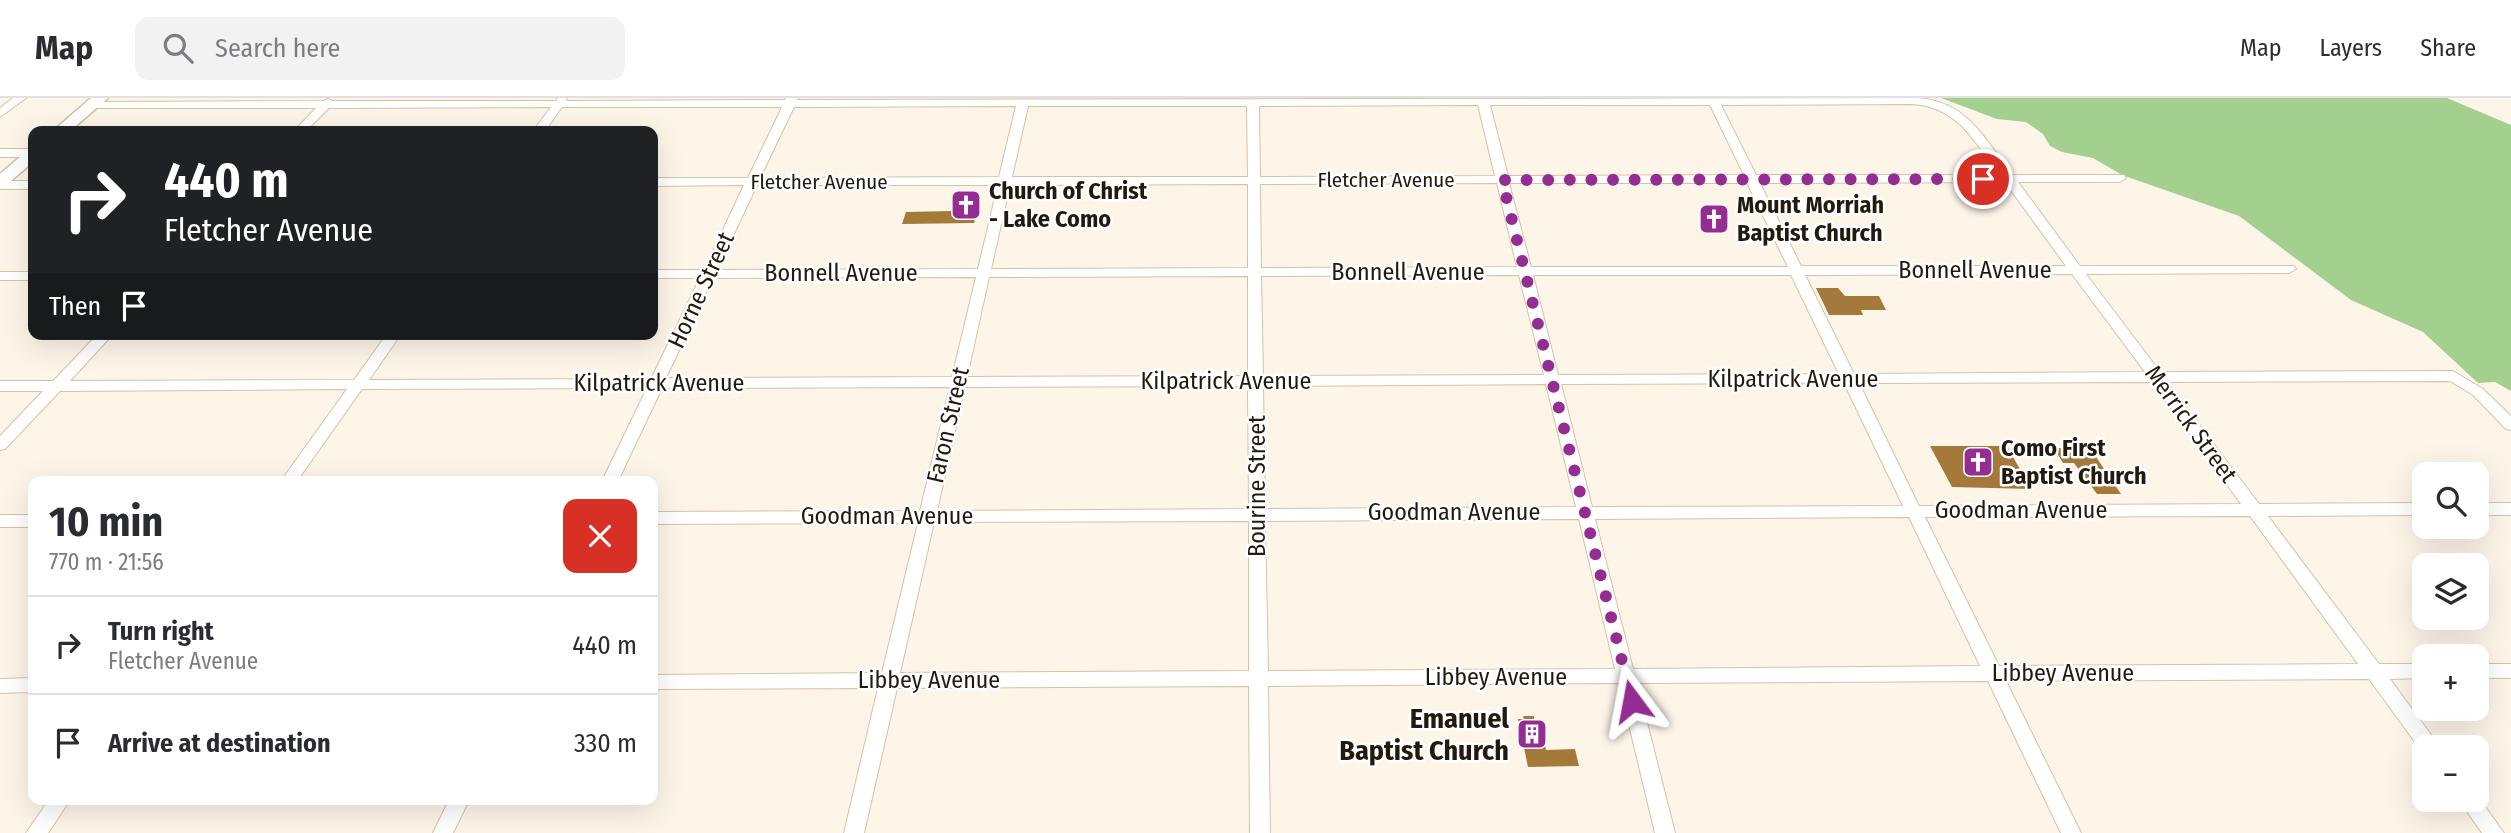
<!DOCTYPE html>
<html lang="en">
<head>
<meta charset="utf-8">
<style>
	:root { --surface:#fff; --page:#f2f2f3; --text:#2b2b33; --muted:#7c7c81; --line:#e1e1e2 }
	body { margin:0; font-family:"Fira Sans Condensed",sans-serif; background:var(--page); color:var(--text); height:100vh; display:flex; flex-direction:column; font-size:26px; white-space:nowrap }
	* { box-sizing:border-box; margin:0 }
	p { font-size:23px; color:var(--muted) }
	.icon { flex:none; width:38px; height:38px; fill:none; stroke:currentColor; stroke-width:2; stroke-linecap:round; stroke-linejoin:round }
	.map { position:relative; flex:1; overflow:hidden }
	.sheet { position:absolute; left:28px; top:378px; width:630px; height:329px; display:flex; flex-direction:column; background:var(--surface); border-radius:14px; box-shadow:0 7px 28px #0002 }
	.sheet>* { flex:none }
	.top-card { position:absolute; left:28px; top:28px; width:630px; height:214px; border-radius:14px; box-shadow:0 7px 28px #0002; background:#202124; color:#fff; overflow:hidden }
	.tools { position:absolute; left:2412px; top:364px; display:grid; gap:14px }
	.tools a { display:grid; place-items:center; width:77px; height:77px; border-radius:14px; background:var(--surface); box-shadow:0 7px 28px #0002; font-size:35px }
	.pin { position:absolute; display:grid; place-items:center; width:60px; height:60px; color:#fff; margin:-30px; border:4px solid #fff; border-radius:50%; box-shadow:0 2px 7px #0007 }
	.me { position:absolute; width:77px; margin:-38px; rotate:347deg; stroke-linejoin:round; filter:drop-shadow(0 0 5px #0008) }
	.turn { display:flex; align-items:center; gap:24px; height:147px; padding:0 21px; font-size:32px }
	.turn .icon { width:91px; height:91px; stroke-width:2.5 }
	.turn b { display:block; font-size:49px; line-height:60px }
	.then { display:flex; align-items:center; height:66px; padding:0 21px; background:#0003; gap:14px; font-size:26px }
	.round { display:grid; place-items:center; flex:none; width:74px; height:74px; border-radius:14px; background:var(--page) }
	.summary { display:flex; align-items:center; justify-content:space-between; height:119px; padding:0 21px }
	h1 { font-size:42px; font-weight:700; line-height:52px }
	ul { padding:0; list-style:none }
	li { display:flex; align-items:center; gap:21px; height:98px; padding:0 21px; border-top:2px solid var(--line) }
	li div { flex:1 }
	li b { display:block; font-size:26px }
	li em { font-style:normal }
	header { display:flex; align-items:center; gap:42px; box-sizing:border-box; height:98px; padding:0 35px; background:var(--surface); border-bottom:2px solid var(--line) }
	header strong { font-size:33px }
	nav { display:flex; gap:38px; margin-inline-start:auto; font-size:24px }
	.search { width:490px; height:63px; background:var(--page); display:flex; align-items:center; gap:18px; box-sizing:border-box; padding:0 24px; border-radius:14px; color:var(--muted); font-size:26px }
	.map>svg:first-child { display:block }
</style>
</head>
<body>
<header>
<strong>Map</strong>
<div class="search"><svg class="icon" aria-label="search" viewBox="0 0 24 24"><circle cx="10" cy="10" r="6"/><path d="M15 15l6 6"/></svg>Search here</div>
<nav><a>Map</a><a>Layers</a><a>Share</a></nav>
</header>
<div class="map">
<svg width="2511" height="735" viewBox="0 0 2511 735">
	<rect width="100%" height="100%" fill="#fef5e9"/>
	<!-- forest -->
	<polygon fill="#a3cf8f" points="1941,0 2447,0 2511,27 2511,293 2495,284 2478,285 2423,234 2351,202 2239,118 2122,77 2093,60 2062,54 2050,48 2043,36 2026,24 1997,21"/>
	<!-- building -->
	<g fill="#a57939">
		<polygon points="956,100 980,100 974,125 902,126 906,114 952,113"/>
		<polygon points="1816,190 1838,190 1845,198 1879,198 1886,212 1861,212 1863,217 1829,217"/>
		<polygon points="1930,348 2007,348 2031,391 1952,389"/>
		<polygon points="2054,350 2090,350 2121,396 2097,396 2074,365 2063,365"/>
		<polygon points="1523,618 1534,618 1534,621 1539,621 1546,652 1575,651 1579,668 1528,669 1518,621 1524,621"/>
	</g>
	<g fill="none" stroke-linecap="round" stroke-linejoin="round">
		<!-- minor casing -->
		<g stroke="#d7c1a4" stroke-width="2">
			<g id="minor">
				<polygon points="13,0 26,0 0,19 0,10"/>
				<path d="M558 0H566L567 3 785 2 786 0H798L797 2 1919 0C1969 5 1984 40 2012 77H2124L2126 80 2120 84H2018L2080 168H2294L2296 171 2289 175 2086 176 2160 274 2453 273 2483 291 2511 318V332L2506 331 2473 297 2450 283 2167 284 2259 406 2424 405V417L2268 418 2379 566H2424V580L2390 581 2440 649H2424L2423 655 2369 581 2006 583 2081 735H2061L1988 583 1637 585 1675 735H1655L1619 585 1268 588 1270 735H1250L1249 588 897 590 864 735H844L878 590 653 591V577L882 575 918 425 653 426V414L920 413 950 289 662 290 618 383H602L647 290 362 291 297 383H281L347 291 60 293 5 351 0 352V338L43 293H0V283H53L98 236H113L70 283 354 282 387 236H401L369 282 651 281 700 180H653V172H704L744 87 653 88V80H748L782 9H562L545 33H533L551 9 329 10 306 33H294L316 10H92L86 7 92 4 323 3 328 1 333 3H556ZM1913 6C1959 10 1974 43 1999 77H1756L1721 7ZM1478 7 1495 78 1260 79 1259 8ZM1490 7H1710L1744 77 1508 78ZM1016 8 999 79 760 80 794 9ZM1028 8H1247L1248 79H1012ZM2005 84 2066 168H1801L1760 85ZM1497 85 1517 169 1261 170 1260 86ZM1509 85H1747L1788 169H1531ZM1248 86V170L991 171 1010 87ZM757 87H998L978 171 717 172ZM2072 176 2145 274 1854 276 1805 177ZM1519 177 1544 277 1263 278 1261 178ZM1533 177H1791L1839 276 1558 277ZM1248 178V278L967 279 989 179ZM976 179 952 279 666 280 713 180ZM2152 284 2241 406 1919 408 1859 285ZM1844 285 1903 408 1592 409 1561 286ZM1546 286 1576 409 1265 411 1263 288ZM1248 288 1249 411 937 413 965 289ZM2250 418 2358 566 1999 568 1925 419ZM1909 419 1980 568 1633 571 1595 421ZM1579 421 1615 571 1268 573 1265 423ZM1249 423V573L900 575 934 424Z"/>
				<rect x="0" y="51" width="33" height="8"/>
				<rect x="0" y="83" width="33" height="8"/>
				<rect x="0" y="174" width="33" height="8"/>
				<rect x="2476" y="405" width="35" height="12"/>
				<rect x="0" y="417" width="33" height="12"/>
				<rect x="2476" y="566" width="35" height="14"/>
				<polygon points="33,580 33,594 0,595 0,581"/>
				<polygon points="2476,696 2504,735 2482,735 2459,702 2476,702"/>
				<polygon points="49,702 70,702 48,735 26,735"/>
				<polygon points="449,702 469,702 453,735 433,735"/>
			</g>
		</g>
		<!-- major casing -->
		<g stroke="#d7c1a4" stroke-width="3">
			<g id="major">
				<polygon points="91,0 108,0 70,33 53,33"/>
				<polygon points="33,51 33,64 6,87 0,89 0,76 27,53"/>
			</g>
		</g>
		<!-- minor -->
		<use href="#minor" fill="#fff" fill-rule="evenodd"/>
		<!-- major -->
		<use href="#major" fill="#fff" fill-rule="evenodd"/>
	</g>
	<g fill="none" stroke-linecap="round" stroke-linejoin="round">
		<!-- route -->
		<polyline stroke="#942c91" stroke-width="12" stroke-dasharray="0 21.6" points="1632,603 1502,82 1983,81"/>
	</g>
	<!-- icons -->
	<defs>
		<g id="church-square" transform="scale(1.575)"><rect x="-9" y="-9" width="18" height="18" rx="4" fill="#942c91" stroke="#fff"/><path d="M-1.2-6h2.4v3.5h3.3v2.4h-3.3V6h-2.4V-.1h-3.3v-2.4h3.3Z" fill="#fff"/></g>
		<g id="building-square" transform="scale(1.575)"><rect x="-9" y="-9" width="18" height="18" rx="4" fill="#942c91" stroke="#fff"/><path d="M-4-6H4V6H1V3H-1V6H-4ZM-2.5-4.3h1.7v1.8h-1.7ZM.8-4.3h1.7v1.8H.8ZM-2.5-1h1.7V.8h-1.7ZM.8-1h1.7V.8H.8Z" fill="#fff"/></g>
	</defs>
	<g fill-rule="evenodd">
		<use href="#church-square" x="966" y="107"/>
		<use href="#church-square" x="1714" y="121"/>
		<use href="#church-square" x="1978" y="364"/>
		<use href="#building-square" x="1532" y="636"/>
	</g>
	<g text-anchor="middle" stroke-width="5" stroke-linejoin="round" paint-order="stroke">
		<!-- far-street labels -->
		<g font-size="21" fill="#221a0f" stroke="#fff">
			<text x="1386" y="89">Fletcher Avenue</text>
			<text x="819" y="91">Fletcher Avenue</text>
		</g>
		<!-- poi labels -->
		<g font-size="24" font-weight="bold" fill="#221a0f" stroke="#fff" text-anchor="start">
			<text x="989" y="101">Church of Christ<tspan x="989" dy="28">- Lake Como</tspan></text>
			<text x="1737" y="115">Mount Morriah<tspan x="1737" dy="28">Baptist Church</tspan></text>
			<text x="2001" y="358">Como First<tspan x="2001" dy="28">Baptist Church</tspan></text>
		</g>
		<!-- street labels -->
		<g font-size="24" fill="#221a0f" stroke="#fff">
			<text x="1975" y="180">Bonnell Avenue</text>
			<text x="1408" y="182">Bonnell Avenue</text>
			<text x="841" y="183">Bonnell Avenue</text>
			<text transform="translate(701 192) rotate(-65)" y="8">Horne Street</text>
			<text x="1793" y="289">Kilpatrick Avenue</text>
			<text x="1226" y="291">Kilpatrick Avenue</text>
			<text x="659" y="293">Kilpatrick Avenue</text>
			<text transform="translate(2191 326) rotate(54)" y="8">Merrick Street</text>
			<text transform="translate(948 327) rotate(-77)" y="8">Faron Street</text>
			<text transform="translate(1257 388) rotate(-90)" y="8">Bourine Street</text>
			<text x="2021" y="420">Goodman Avenue</text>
			<text x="1454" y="422">Goodman Avenue</text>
			<text x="887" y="426">Goodman Avenue</text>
			<text x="2063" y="583">Libbey Avenue</text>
			<text x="1496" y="587">Libbey Avenue</text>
			<text x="929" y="590">Libbey Avenue</text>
		</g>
		<!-- near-poi labels -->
		<g font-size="28" font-weight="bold" fill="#221a0f" stroke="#fff" text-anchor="end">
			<text x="1509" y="630">Emanuel<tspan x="1509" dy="32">Baptist Church</tspan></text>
		</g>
	</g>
</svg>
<div class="tools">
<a><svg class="icon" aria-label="search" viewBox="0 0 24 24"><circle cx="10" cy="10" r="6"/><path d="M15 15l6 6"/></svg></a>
<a><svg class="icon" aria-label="layers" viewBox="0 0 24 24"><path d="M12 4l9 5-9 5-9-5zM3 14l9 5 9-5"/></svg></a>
<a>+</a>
<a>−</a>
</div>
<div class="pin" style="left:1983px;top:81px;background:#d93025"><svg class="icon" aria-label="arrive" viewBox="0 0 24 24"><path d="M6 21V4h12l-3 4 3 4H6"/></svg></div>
<svg class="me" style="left:1632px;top:603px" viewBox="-20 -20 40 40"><path d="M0-17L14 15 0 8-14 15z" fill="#942c91" stroke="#fff" stroke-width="4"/></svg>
<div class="top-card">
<div class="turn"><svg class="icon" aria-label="right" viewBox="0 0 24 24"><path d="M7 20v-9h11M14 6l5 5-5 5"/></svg><div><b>440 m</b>Fletcher Avenue</div></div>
<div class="then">Then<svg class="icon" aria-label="arrive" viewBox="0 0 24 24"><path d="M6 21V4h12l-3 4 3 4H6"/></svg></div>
</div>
<section class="sheet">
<div class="summary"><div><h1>10 min</h1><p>770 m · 21:56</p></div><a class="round" style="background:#d93025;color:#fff"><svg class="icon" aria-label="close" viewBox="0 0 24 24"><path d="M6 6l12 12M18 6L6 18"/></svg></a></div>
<ul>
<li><svg class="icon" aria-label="right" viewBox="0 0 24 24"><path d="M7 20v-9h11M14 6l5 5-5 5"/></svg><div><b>Turn right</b><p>Fletcher Avenue</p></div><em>440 m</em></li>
<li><svg class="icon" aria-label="arrive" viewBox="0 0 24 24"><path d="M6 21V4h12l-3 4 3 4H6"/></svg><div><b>Arrive at destination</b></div><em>330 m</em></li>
</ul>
</section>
</div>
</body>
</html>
